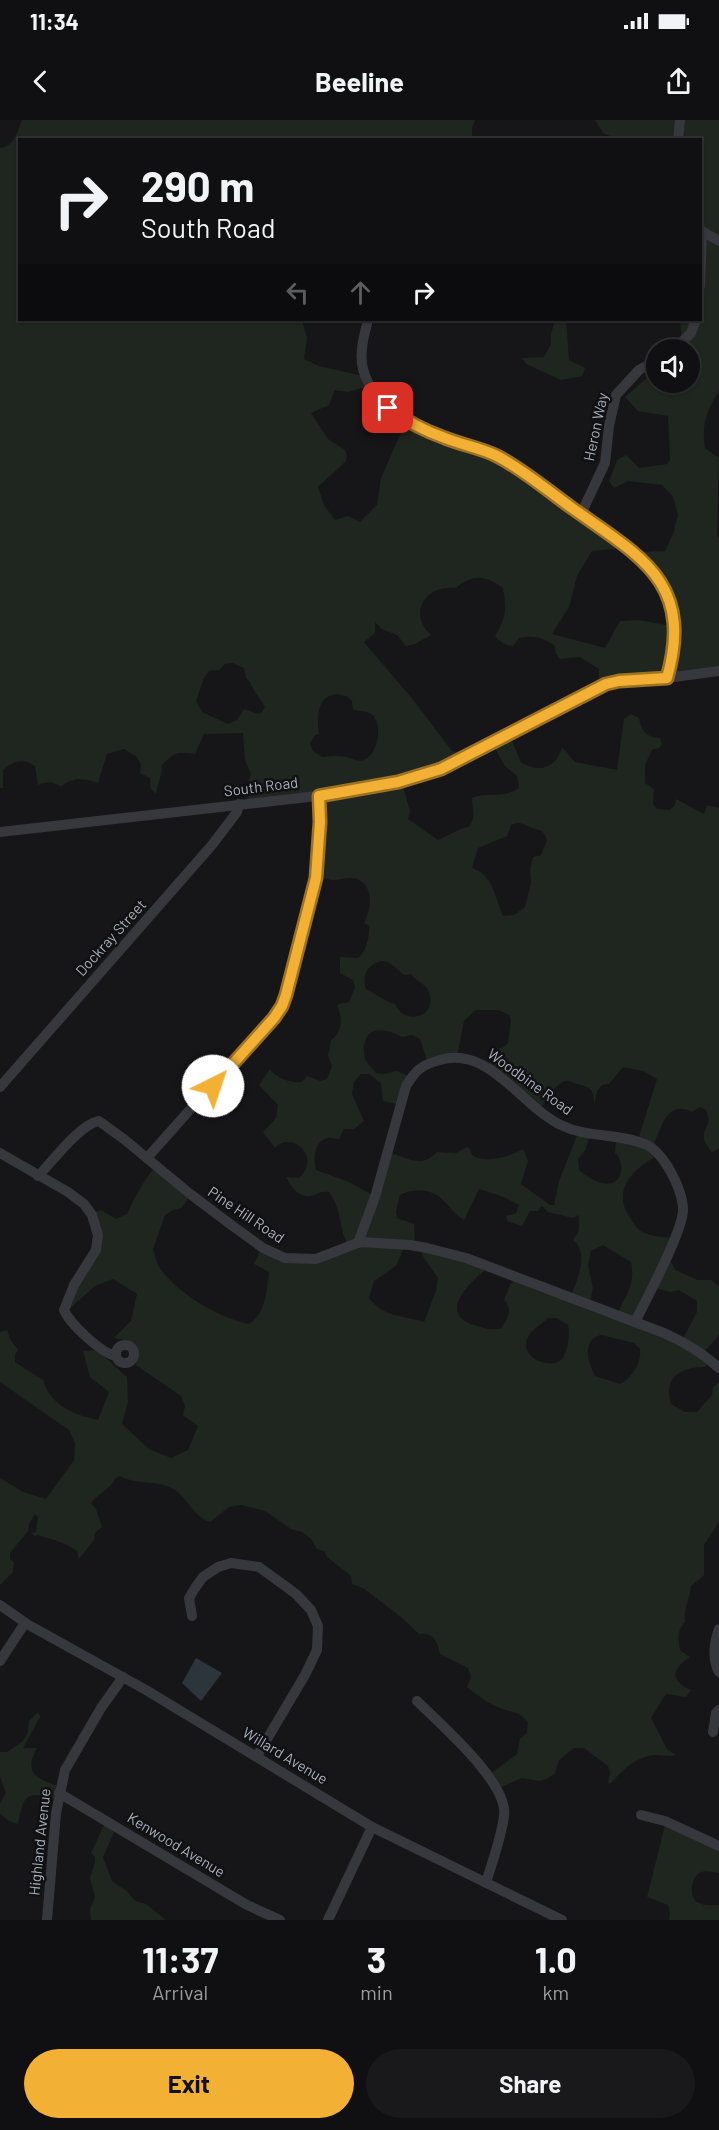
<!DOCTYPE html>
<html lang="en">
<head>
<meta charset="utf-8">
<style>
	:root { --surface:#101012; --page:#19191b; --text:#f1f3f6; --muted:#9c9d9f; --line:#303032; --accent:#f2b134 }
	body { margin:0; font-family:Barlow,sans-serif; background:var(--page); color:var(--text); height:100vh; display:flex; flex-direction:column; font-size:22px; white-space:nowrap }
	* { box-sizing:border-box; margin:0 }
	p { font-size:20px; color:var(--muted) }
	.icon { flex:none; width:33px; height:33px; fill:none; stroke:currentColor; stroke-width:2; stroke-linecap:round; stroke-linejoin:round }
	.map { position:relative; height:1800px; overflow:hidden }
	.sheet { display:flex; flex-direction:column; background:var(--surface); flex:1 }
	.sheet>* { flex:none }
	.banner { position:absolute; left:18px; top:18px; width:684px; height:183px; border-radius:0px; box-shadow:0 2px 4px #0004,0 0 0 2px var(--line); background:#101012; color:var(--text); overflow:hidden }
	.controls { position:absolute; left:646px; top:219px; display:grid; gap:12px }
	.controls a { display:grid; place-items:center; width:54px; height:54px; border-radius:50%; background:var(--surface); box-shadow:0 2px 4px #0004,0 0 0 2px var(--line); font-size:30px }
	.pin { position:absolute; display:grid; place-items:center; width:51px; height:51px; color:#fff; margin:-26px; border-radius:12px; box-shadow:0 3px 9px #0006 }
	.me { position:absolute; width:66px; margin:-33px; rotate:41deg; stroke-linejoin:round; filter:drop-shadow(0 0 4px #0008) }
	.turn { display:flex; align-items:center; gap:21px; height:126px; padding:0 24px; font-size:27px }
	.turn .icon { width:78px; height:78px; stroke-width:2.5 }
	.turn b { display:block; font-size:42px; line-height:51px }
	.lanes { display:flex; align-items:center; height:57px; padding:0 24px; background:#0003; justify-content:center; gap:30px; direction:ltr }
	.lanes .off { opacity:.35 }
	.eta { display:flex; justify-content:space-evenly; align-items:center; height:102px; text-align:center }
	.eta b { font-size:36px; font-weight:700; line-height:42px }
	.cta { display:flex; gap:12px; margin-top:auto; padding:12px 24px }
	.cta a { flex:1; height:69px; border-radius:36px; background:var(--accent); color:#111; font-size:24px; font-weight:700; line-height:69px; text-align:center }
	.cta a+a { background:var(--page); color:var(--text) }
	.status { display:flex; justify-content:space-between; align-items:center; height:42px; padding:0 30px; background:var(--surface); direction:ltr }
	.status svg { height:16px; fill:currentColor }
	header { display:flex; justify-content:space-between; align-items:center; height:78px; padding:0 24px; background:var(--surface); font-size:27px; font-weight:700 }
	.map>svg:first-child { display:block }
</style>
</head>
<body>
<div class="status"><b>11:34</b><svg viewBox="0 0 49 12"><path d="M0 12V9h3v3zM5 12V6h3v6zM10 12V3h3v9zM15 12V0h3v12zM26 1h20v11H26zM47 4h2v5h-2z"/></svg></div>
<header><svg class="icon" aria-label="back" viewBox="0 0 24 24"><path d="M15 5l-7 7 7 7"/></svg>Beeline<svg class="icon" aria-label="share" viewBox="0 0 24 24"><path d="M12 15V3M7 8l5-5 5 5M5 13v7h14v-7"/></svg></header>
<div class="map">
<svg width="719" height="1800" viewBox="0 0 719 1800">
	<rect width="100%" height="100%" fill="#161618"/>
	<!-- green -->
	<g fill="#1e261f" fill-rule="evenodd">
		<path d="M22 0H475L472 8V20H20V200H302L307 218 304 239 319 246 363 256 366 267 348 272 335 270 329 285 311 293 328 319 345 330 347 336 346 341 318 367 324 385 335 400 348 396 360 402 377 385 381 358 407 299 512 341 622 428 592 431 577 456 569 487 552 514 605 528 620 501 639 500 677 507 661 456 642 432 665 431 673 414 678 395 673 377 662 365 628 361 614 368 609 361 617 340 626 335 639 348 667 344 670 340 668 296 638 291 625 277 657 249V262H690V230L679 229 682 227 680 200H700V20L617 19 603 13 595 0H719V271C707 289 701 306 705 328L719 338 717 415 719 418V552L599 569V549L580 537 560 539 556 534 555 526C542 517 535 515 519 518L513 526C505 525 500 522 495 516 506 498 507 490 503 468 485 455 473 454 456 468 426 464 407 493 431 515L415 524 406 526 397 515 382 509 375 502V513L364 522 415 582 452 631 469 635 402 663 410 691 408 699 438 720C448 716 459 708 468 707 477 698 472 690 472 678 487 671 501 680 519 668L517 656 505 646 493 625 510 616 521 642C538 654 557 648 562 627L575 642 617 650 624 599 631 594 639 598C641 611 647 618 660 618L662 624 659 628 652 630 645 645V663L654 669 653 684 657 689 670 690 675 685 676 679 704 694 707 685 719 688V1028L712 1033C710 1029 705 1024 704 1019 702 1007 713 1008 706 990L700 987 692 992C667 979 661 1009 653 1026L659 1035C637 1046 613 1066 627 1093 631 1099 635 1107 641 1111 650 1117 664 1117 674 1118L668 1136 675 1150 698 1160H711L719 1166V1215L704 1232 710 1240 705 1247C681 1247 663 1257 671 1284L685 1292H697L712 1275 713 1267 719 1262V1402L704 1425V1455L691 1466C690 1478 683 1490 685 1502 677 1510 678 1519 680 1530L690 1537C672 1549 669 1560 691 1570L686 1577 666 1574 651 1598 667 1629 676 1635C669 1637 663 1635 656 1635 636 1636 623 1650 610 1664L608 1662 610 1653 608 1646 584 1628H574L559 1640 555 1653 547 1659 539 1661 522 1658 499 1668 490 1654 517 1634 520 1619 527 1613 528 1602C518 1591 516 1594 503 1589 490 1585 478 1576 467 1567L471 1557 468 1548 440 1534C437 1521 434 1512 419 1514L401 1497 363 1468 352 1464 351 1456 327 1437 324 1431 317 1429 311 1419 302 1412 291 1409 265 1391 241 1385 229 1387 210 1402C194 1397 188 1379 175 1370 158 1359 138 1366 120 1356L116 1358C110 1369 99 1373 91 1383L96 1389 102 1407 95 1413 94 1420 79 1439 77 1431C64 1422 52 1419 37 1415L34 1417V1415L31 1413 36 1412 38 1397 35 1394 29 1404 28 1411 10 1433V1439L14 1442 13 1452 0 1465V1358L23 1372 46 1379 74 1340 75 1323 69 1310 0 1262V1212L7 1210 10 1219 18 1230 15 1234V1242L43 1260C50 1285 74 1295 98 1300L109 1272 90 1257 83 1231 97 1230 127 1257 128 1282 122 1304 149 1329 171 1338 188 1330 198 1306 183 1295 185 1286 181 1276 136 1245C138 1223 135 1221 114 1218L131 1201 137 1174 113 1159 95 1166 66 1192 97 1131 92 1094 101 1090 116 1099 127 1094C134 1078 144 1060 155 1047L191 1075 181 1088 173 1090 165 1095 153 1129C155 1135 156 1141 159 1147 177 1173 219 1198 249 1204 266 1193 267 1170 269 1152L254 1144 262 1127 298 1140 349 1127C346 1122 343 1115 342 1109 339 1095 338 1084 329 1072 322 1071 320 1073 314 1075 300 1080 292 1068 286 1057L299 1058C323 1036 290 1010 275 1028L263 1012 276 998 278 985 259 965 270 949C276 959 291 963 302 962L307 956 320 961 327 959 332 946 328 936 331 920C342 913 343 897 337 886L339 884 349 882 355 867 353 860 340 853V837L358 838C366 832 370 816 369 806L364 803C371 789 375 767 357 759 349 756 341 760 333 760 328 760 323 757 318 756L320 677 248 683 246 669 251 654 245 640 243 613 204 614 195 634C178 632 174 632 162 645 162 656 158 663 156 674L151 669 150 658 140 653 141 645 137 637 124 629 107 634 98 663C85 659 72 656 61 667 53 661 47 661 38 665L35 646C24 638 12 641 3 650V668H0V28C15 26 17 12 22 0ZM233 543 244 548 246 558 250 562C253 571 260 578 265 587L262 592 258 594 244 589 237 600 228 604 202 592 196 581 203 560 209 551 219 550 225 544ZM336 574 346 576 352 581 353 590C360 591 371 591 375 598 382 609 377 635 364 640 359 642 355 640 350 638 341 635 332 636 322 637L313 631 310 624 314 616 319 614C317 598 316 577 336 574ZM517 703C524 703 527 706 532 708 541 711 543 709 547 720L541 735 533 737 530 749 531 763 525 787 514 795 503 796C495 777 493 755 472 748L478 728 507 716 511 705ZM382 841 390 843 404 855 411 854C416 861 424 863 428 870 440 898 404 906 395 884 384 881 376 874 366 869 361 856 368 843 382 841ZM476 890H499L509 895 511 900 508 923 502 928 494 929 489 948 540 989C545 981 556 964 565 961 569 960 571 962 574 963 589 967 594 967 594 984L597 971 602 965 609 964 623 947 643 951 657 959 638 1020 616 1018 615 1033C623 1039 624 1057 614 1062 603 1068 586 1056 579 1050L578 1039 586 1029 590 1014 578 1013 559 1061 554 1085H550L521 1064 528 1041 523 1029C509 1037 485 1044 472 1035L470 1029 467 1027 456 1033 437 1032C422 1048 410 1039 391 1033L376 1077 349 1062 316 1050C313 1040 314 1020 328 1018 331 1017 335 1019 339 1019L344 1009H354L364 1001 352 974 354 962 361 954H369L381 963 383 981 401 985 412 957 396 951 384 954 376 953 365 940C364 934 363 926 365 921 370 904 392 911 402 917L412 915 420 919 428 943 457 937 464 901ZM479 1069 504 1077 519 1085 516 1093 506 1096 507 1101 522 1106 530 1091H538L542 1086 548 1092 573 1098 579 1095V1110L573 1120C590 1132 577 1162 570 1177L516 1157 510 1165 504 1180C513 1189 508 1199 501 1208 491 1211 484 1208 474 1205 436 1193 471 1161 489 1147L424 1127 422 1135 438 1158 436 1171 424 1202C401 1195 385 1198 369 1178L374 1161 396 1146 405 1125H415L414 1104 397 1098 396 1091 400 1075C411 1069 427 1068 438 1076 448 1083 453 1094 464 1100ZM603 1125 631 1142C636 1166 625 1175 617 1195L589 1185 593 1168 588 1145 591 1131ZM655 1168 670 1172 679 1170 697 1181V1192L682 1220 637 1202ZM548 1198H557L568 1205C570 1214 568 1235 560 1241 547 1249 518 1236 528 1217 531 1210 542 1204 548 1198ZM601 1215 634 1223 640 1229C642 1243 631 1258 620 1264L595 1256C588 1242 581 1220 601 1215Z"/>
		<polygon points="555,200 566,200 569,240 585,248 582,256 561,260 526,244 522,238 544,237 551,224 551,214"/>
		<path d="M38 1592 40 1597 23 1628H37C22 1654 39 1660 61 1667L58 1680C28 1672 24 1671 18 1704L9 1701 0 1694V1683L6 1673 0 1657V1632H7L23 1621 28 1612 29 1601Z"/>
		<path d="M666 1701 719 1725V1753C713 1752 704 1750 699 1753 691 1759 688 1778 699 1783 704 1786 713 1785 719 1785V1800H669L670 1794 668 1785 647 1777Z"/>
		<polygon points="105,1703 116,1708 103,1737 112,1761 128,1772 135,1781 146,1784 166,1800 91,1800 90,1789 95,1777 90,1758 95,1742 95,1737 91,1733"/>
	</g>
	<!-- water -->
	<polygon fill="#2c353c" points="196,1538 222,1553 201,1581 182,1563"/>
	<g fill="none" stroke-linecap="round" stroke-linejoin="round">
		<!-- minor -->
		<g stroke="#37383d" stroke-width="10">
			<polyline points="678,20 680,0"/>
			<polyline points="700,110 719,121"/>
			<polyline points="700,166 702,111"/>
			<path d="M368 200C364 215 359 234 363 249 373 287 414 307 447 319 464 325 483 328 499 337 525 352 549 372 573 389 642 437 693 464 667 558"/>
			<polyline points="674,230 691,213 696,200"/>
			<polyline points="581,394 605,343 609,306 616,275 639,250 657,240"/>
			<polyline points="0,712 326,675 398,662 441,649 607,564 619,561 667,558 719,551"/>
			<polyline points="0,967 212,725 237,692 239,684"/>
			<path d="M0 1033 68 1072 84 1084 92 1095 98 1115 96 1130 74 1165 64 1190C70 1204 101 1233 116 1236"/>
			<polyline points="147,1038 282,886 316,758 320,702 319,676"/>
			<path d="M38 1056C53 1041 80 1004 99 1001L125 1020 189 1073 230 1104 263 1128 285 1138 316 1139 360 1122 410 1125 427 1128 466 1138 664 1213C684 1222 703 1233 719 1248"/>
			<path d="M358 1123 375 1077 406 966C416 950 421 945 440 940 490 925 522 988 563 1006 589 1018 620 1013 647 1025 656 1029 663 1039 668 1047 675 1059 683 1076 683 1090 683 1111 646 1180 635 1202"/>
			<circle cx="125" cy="1234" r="9"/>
			<polyline points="0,1485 27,1504 146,1570 372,1707 562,1800"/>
			<polyline points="192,1496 189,1478 195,1468 203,1457 218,1447 231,1443 259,1447 296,1474 311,1490 318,1506 317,1530 305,1555 257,1636"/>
			<path d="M719 1509C714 1522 712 1539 719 1552"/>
			<polyline points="0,1541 25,1503"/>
			<path d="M417 1581C440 1604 509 1663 504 1696 501 1719 492 1742 486 1763"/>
			<polyline points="713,1612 716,1593 719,1590"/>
			<polyline points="59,1673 247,1785 280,1800"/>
			<polyline points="641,1695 665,1701 719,1726"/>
			<polyline points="47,1800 56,1693 65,1650 101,1588 123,1557"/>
			<polyline points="328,1800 372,1707"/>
		</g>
	</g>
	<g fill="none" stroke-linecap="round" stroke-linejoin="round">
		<!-- route casing -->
		<g stroke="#9d7322" stroke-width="15">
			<path id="route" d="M213 966 274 898 282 886 286 875 316 758 320 702 319 676 398 662 441 649 606 564 619 561 667 558C694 462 641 437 572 388 548 371 524 350 497 336 481 328 462 325 445 318 425 311 406 301 388 288"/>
		</g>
		<!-- route -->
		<use href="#route" stroke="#f2b134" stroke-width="10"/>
	</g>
	<g text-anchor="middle" stroke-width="5" stroke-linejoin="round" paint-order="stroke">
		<!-- street labels -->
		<g font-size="15" fill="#a8adb8" stroke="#111113">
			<text transform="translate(596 307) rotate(-78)" y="5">Heron Way</text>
			<text transform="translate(261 667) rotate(-7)" y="5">South Road</text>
			<text transform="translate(111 818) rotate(-48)" y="5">Dockray Street</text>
			<text transform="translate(530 962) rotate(36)" y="5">Woodbine Road</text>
			<text transform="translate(246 1095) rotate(34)" y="5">Pine Hill Road</text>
			<text transform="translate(285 1636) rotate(31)" y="5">Willard Avenue</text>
			<text transform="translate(40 1722) rotate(-84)" y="5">Highland Avenue</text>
			<text transform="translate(176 1725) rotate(31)" y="5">Kenwood Avenue</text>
		</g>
	</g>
</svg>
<div class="controls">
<a><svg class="icon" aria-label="sound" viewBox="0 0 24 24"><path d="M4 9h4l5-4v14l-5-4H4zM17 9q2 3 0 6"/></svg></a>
</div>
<div class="pin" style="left:388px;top:288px;background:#d93025"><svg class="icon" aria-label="arrive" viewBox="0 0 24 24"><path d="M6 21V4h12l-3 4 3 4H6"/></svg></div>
<svg class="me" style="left:213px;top:966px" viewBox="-20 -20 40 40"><circle r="19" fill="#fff"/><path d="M0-13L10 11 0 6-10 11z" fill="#f2b134"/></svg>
<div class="banner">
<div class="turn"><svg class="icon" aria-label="right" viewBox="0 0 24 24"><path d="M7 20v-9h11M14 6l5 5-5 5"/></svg><div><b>290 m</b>South Road</div></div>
<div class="lanes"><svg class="icon off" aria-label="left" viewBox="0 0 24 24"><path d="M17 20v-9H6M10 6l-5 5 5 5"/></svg><svg class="icon off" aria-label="ahead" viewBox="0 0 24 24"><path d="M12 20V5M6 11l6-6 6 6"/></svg><svg class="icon" aria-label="right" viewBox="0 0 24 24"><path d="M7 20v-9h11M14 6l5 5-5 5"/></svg></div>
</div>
</div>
<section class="sheet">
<div class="eta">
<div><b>11:37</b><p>Arrival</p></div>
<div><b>3</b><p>min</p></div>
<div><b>1.0</b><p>km</p></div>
</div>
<div class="cta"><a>Exit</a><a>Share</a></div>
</section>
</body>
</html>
